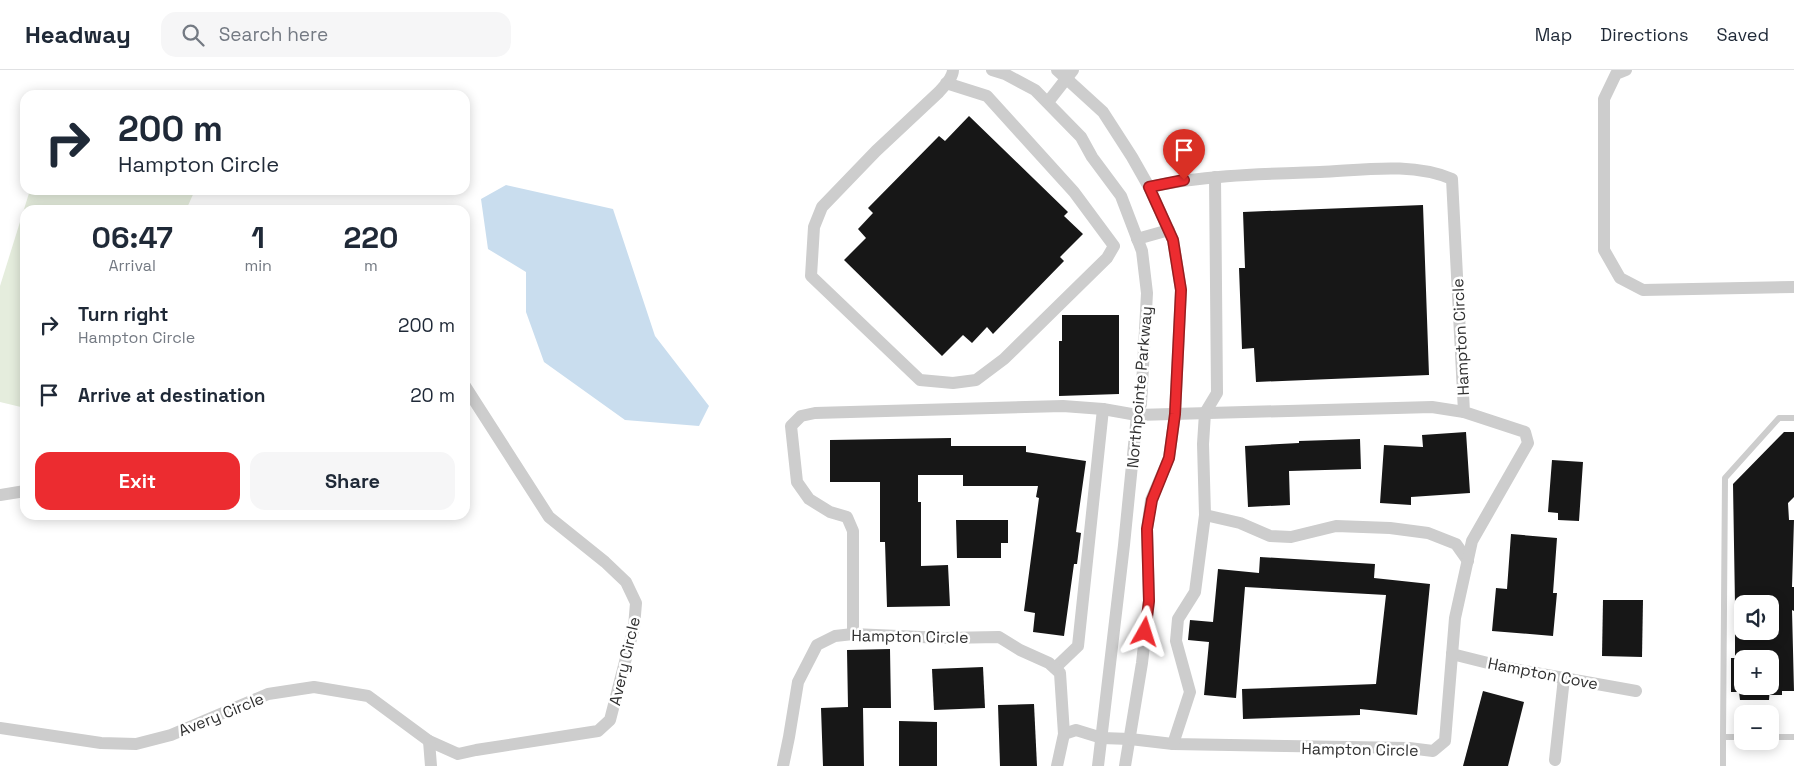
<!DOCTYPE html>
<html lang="en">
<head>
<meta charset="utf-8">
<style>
	:root { --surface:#fff; --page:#f6f6f7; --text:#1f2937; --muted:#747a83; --line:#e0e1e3; --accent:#ec2c30 }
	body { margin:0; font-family:"Space Grotesk",sans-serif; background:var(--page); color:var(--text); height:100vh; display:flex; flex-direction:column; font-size:19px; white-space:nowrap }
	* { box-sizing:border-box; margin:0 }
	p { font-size:16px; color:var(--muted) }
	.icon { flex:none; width:28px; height:28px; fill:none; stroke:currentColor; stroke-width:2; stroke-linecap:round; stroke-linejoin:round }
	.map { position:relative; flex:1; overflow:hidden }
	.panel { position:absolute; left:20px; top:135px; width:450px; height:315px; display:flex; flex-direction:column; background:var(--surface); border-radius:15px; box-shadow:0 2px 12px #0003 }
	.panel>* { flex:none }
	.top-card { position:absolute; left:20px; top:20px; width:450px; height:105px; border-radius:15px; box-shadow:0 2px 12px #0003; background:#fff; color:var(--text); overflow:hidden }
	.tools { position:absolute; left:1734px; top:525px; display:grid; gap:10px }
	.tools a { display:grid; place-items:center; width:45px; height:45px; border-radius:10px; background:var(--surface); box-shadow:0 2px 12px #0003; font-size:25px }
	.pin { position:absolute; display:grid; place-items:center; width:42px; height:42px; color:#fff; margin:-51px -21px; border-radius:50% 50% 50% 0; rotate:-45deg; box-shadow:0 0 5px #0007 }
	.pin .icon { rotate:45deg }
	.me { position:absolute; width:55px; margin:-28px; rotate:6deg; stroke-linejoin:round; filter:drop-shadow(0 0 4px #0008) }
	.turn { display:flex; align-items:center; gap:18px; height:105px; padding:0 15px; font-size:22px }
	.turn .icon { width:65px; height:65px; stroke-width:2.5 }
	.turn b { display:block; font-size:35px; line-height:42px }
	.eta { display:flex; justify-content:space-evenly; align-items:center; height:85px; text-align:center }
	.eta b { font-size:30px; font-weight:700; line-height:35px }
	.cta { display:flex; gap:10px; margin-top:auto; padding:10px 15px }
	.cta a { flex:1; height:58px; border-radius:15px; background:var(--accent); color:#fff; font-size:20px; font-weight:700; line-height:58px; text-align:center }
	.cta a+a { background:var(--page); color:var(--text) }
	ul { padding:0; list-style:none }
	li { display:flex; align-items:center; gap:15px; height:70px; padding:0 15px }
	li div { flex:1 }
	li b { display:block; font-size:19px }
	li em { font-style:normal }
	header { display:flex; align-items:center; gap:30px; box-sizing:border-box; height:70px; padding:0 25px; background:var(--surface); border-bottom:1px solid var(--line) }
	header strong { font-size:24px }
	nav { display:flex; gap:28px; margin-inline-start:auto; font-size:18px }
	.search { width:350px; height:45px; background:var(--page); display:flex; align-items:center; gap:12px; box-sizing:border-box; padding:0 18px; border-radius:15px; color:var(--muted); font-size:19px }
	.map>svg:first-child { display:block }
</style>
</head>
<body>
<header>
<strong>Headway</strong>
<div class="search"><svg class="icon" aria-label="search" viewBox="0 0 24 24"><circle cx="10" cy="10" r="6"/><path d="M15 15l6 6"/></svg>Search here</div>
<nav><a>Map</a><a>Directions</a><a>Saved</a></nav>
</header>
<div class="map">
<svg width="1794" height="696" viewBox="0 0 1794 696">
	<rect width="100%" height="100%" fill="#fff"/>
	<!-- green -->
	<polygon fill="#e5eddd" points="30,120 195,120 186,140 25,140 25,338 0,332 0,216"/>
	<!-- water -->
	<polygon fill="#c9ddee" points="506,115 613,139 655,266 709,336 699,356 625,350 544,292 526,242 526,202 488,179 481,129"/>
	<!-- building -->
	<g fill="#171717">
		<polygon points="969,46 1068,142 1064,146 1083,164 1060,187 1064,191 993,264 987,257 972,273 963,265 942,286 844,190 866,168 858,159 873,143 868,138 939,66 945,71"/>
		<polygon points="1423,135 1429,305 1256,312 1254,278 1242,279 1239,198 1245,198 1243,142"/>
		<polygon points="1062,245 1119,245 1119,324 1059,326 1059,271 1062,271"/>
		<polygon points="1466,362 1470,423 1411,427 1411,435 1380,433 1384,375 1423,377 1422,365"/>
		<polygon points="1784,362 1794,362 1794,427 1788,433 1789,450 1794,450 1792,517 1794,517 1794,541 1792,540 1794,621 1782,621 1782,625 1770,625 1770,589 1742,589 1742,616 1770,616 1769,630 1740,630 1739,622 1731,622 1731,588 1735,588 1735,561 1770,561 1770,534 1735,534 1733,414"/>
		<polygon points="951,368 951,376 1026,376 1026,382 1086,391 1076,462 1081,463 1077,494 1074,494 1064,566 1033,562 1035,543 1024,541 1039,428 1036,427 1038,416 963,416 963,405 918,405 918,432 921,432 921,496 948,495 950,536 887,537 885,472 880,472 880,412 830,412 830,370"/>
		<polygon points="1360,369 1361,399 1289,401 1290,435 1248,437 1245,376 1299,373 1299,371"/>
		<polygon points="1552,390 1583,392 1579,451 1558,450 1558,443 1548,442"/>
		<polygon points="956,450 1008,450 1008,473 1001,473 1001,488 957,488"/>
		<polygon points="1511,464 1557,468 1553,523 1557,523 1553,566 1492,561 1496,518 1507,519"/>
		<polygon points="1260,487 1375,494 1374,508 1430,514 1417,645 1360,639 1360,645 1243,649 1242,619 1376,614 1386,525 1245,517 1236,628 1204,625 1209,572 1188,570 1190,550 1213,552 1218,499 1259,503"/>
		<polygon points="1603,530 1643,530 1642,587 1602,586"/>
		<polygon points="890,579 891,638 863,638 864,696 823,696 821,638 848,637 847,580"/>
		<polygon points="983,597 985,638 934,640 932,599"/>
		<polygon points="1483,621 1524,632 1508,696 1463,696"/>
		<polygon points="1034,634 1037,696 1000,696 998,635"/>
		<polygon points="899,651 937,652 937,696 899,696"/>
	</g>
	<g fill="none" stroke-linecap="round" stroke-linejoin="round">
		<!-- service -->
		<g stroke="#cdcdcd" stroke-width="6">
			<polyline points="1723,667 1725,408 1779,348 1794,348"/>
			<polyline points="1770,667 1794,667"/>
			<polyline points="1723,696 1723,667 1742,667"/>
		</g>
		<!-- minor -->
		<g stroke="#cdcdcd" stroke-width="12">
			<polyline points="992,0 1005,4 1035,20 1081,67 1092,87 1121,126 1142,181 1147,223 1141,334 1137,345 1124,475 1098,696"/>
			<polyline points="1057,0 1103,42 1132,87 1149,117 1173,170 1181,220 1175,344 1169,388 1151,430 1147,459 1149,531 1142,593 1125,696"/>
			<polyline points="1626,0 1616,4 1604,29 1604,180 1620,208 1643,220 1794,217"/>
			<path d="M946 13 987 26 1074 122 1114 176 1107 188 1004 289 976 310 953 313 920 310 811 206 814 157 822 137 876 81 939 22C944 16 953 8 953 0"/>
			<polyline points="1048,32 1073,0"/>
			<polyline points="1137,169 1169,160"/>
			<polyline points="0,425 25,421"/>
			<polyline points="1205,445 1240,453 1270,466 1291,467 1336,456 1390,458 1428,463 1456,474 1468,491"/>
			<polyline points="853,564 853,461 847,447 830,442 809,429 797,412 791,356 801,346 815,343 1063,336 1103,339 1137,345 1432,337 1464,342"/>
			<polyline points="1452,584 1508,598 1636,621"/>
			<polyline points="1055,598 1078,576 1103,339"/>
			<polyline points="0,658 101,673 136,674 171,665 268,624 314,617 368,626 429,671 458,684 476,680 598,661 610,650 634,557 636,533 626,512 605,492 549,447 465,316"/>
			<path d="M1064 664 1076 660 1102 668 1130 669 1173 674 1409 678 1433 681 1445 671 1455 548 1472 471 1528 373 1525 362 1464 342 1452 109C1412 92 1363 100 1320 102 1263 104 1205 105 1149 117"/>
			<polyline points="429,671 431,696"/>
			<polyline points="1173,674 1190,622 1176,571 1178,549 1195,522 1205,445 1203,374 1205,343 1217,323 1215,107"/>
			<polyline points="1555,690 1564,608"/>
			<polyline points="783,696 789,667 798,612 817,575 835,566 853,564 944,568 999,567 1020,580 1049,593 1060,603 1064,664 1057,696"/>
		</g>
	</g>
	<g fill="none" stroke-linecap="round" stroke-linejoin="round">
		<!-- route casing -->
		<g stroke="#991d1f" stroke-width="12">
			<polyline id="route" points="1145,562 1149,531 1147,459 1152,430 1169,388 1175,344 1181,220 1173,170 1149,117 1184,110"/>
		</g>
		<!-- route -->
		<use href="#route" stroke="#ec2c30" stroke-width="9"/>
	</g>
	<g text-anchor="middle" stroke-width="5" stroke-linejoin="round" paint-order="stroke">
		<!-- street labels -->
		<g font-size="16" fill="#303030" stroke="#fff">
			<text transform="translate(1460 267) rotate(-93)" y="6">Hampton Circle</text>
			<text transform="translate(1139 317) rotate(-85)" y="6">Northpointe Parkway</text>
			<text transform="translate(910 566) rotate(1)" y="6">Hampton Circle</text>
			<text transform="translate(624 591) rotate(-77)" y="6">Avery Circle</text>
			<text transform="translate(1543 603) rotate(11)" y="6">Hampton Cove</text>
			<text transform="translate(221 644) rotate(-22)" y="6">Avery Circle</text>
			<text transform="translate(1360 679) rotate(1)" y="6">Hampton Circle</text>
		</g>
	</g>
</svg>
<div class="tools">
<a><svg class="icon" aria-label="sound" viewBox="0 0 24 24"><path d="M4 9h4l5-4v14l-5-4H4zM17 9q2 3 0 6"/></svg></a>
<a>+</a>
<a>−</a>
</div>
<div class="pin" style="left:1184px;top:110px;background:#d93025"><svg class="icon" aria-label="arrive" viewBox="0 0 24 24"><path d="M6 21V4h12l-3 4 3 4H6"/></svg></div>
<svg class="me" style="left:1145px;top:562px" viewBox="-20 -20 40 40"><path d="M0-17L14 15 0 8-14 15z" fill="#ec2c30" stroke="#fff" stroke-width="4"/></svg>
<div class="top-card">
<div class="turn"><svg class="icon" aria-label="right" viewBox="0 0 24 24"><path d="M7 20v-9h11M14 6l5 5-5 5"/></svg><div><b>200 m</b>Hampton Circle</div></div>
</div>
<section class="panel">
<div class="eta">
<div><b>06:47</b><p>Arrival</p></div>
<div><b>1</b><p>min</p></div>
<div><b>220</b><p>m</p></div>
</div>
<ul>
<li><svg class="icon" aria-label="right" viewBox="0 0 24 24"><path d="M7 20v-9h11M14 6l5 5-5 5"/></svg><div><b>Turn right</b><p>Hampton Circle</p></div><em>200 m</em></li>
<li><svg class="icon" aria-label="arrive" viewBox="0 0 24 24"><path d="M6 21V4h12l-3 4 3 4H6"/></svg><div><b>Arrive at destination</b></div><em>20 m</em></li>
</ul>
<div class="cta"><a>Exit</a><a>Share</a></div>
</section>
</div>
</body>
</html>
